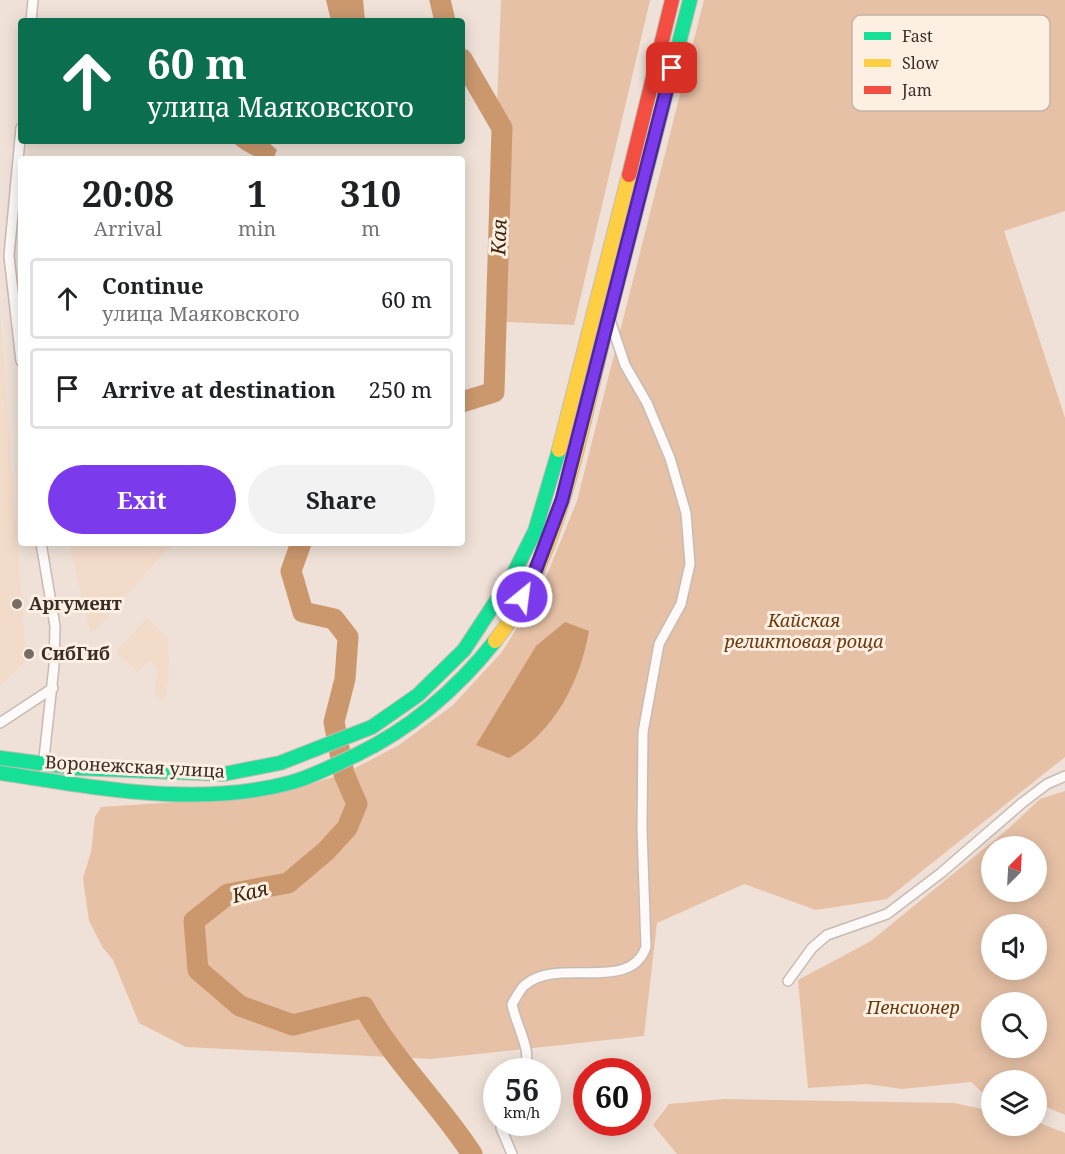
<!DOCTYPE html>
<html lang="en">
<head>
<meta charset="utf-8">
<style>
	:root { --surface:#fff; --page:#f2f2f2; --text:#202124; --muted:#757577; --line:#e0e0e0; --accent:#7c3aed }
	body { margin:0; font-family:"Noto Serif",serif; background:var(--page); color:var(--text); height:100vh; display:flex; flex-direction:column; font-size:22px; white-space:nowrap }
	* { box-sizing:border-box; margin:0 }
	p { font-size:20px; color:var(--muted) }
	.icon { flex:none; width:33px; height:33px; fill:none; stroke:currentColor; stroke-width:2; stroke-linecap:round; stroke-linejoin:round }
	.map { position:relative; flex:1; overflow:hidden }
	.panel { position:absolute; left:18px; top:156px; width:447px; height:390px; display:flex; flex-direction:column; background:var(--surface); border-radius:6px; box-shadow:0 3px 15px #0003 }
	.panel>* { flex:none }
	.hud { position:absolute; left:18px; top:18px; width:447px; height:126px; border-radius:6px; box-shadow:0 3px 15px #0003; background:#0b6e4f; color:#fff; overflow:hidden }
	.needle { width:39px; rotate:24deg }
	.buttons { position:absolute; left:981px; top:836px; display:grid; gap:12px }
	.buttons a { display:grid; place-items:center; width:66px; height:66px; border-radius:50%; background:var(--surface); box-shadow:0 3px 15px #0003; font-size:30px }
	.speed { position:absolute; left:483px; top:1058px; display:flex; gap:12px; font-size:30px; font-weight:700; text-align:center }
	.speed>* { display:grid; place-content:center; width:78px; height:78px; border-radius:50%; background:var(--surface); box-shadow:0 3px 15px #0003; line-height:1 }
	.speed small { font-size:15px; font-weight:400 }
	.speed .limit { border:9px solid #d22; background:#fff; color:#111 }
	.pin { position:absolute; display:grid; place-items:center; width:51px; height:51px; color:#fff; margin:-26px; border-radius:12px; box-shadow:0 3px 9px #0006 }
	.me { position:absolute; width:66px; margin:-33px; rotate:29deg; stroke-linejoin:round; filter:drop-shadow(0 0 4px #0008) }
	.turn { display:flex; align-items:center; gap:21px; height:126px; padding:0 30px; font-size:27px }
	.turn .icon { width:78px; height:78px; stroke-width:2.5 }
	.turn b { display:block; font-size:42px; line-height:51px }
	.eta { display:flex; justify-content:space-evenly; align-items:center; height:102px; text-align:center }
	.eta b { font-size:36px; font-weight:700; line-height:42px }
	.button { display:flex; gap:12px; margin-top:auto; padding:12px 30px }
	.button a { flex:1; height:69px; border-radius:36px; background:var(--accent); color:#fff; font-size:24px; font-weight:700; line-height:69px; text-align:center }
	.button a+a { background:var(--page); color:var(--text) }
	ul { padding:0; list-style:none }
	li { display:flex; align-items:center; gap:18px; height:81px; margin:0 12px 9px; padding:0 18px; border:3px solid var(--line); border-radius:6px }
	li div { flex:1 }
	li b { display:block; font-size:22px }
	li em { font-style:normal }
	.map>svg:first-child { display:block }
</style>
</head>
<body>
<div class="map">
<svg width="1065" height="1154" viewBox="0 0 1065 1154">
	<rect width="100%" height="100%" fill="#efe1d7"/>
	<!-- built -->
	<g fill="#f3dbc9">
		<polygon points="0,311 26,661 0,687"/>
		<polygon points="69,543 173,543 91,634"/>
		<polygon points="147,618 168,638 169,677 164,702 154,693 158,668 149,660 138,672 116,652"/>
	</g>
	<!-- green -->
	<g fill="#e6c1a6" fill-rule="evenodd">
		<polygon points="501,0 650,0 574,325 489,321"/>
		<polygon points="704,0 1065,0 1065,211 1004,231 1065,418 1065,757 887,899 816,910 744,884 657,923 644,1036 431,1059 186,1047 139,1023 113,960 103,948 89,921 83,878 91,852 95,817 101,807 267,796 344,774 399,745 452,706 502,652 542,587 577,501"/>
		<path d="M1065 791V1115L1037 1103 1036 1080H992L991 1093H983L971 1082 902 1089 867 1084 808 1088 798 980 871 941 1008 829 1040 799ZM992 846H1036V891H992ZM992 924H1036V969H992ZM992 1002H1036V1047H992Z"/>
		<polygon points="724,1099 954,1103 991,1111 992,1125 1036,1125 1037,1122 1065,1133 1065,1154 677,1154 653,1125 669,1104"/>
	</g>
	<!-- water -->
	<g fill="#cb986e">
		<polygon points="326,0 363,0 365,21 331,21"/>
		<path d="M231 141H267L277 150 273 159C255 159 245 152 231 141Z"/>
		<path d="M565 622 589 631C580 682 554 732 509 758L476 745 536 646Z"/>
	</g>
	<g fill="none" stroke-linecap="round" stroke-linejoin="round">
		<!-- river -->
		<g stroke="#cb986e" stroke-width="21">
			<polyline points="440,0 445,21"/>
			<polyline points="462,59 502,128 494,392 462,402"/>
			<path d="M301 543 291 571 303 612 334 619 348 637 345 679 334 722 344 774 357 804 347 828 326 851 288 883 228 894 194 921 198 970 240 1006 293 1025 364 1007C394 1061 439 1103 472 1154"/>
		</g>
		<!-- street casing -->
		<g stroke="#c6bbb3" stroke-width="12">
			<g id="street">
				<polyline points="31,21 33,0"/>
				<polyline points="21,128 9,256 21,361"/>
				<polyline points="41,543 55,626 54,666 43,767"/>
				<polyline points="0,723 53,688"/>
				<polyline points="788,981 812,948 827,935 887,914 941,873 1022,803 1047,784 1065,776"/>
				<path d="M523 1071C535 1054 515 1024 512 1004 516 998 520 989 525 985 558 956 630 994 646 947L642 829 643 732 659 644 681 604 690 564 686 513 670 458 647 403 625 365 610 320"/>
				<polyline points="502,1122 501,1128 512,1154"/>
			</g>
		</g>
		<!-- fast casing -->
		<g stroke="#c6bbb3" stroke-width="16">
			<g id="fast">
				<polyline points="607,324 690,0"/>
				<polyline points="0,758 77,768 224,774 280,763 372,727 418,695 464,650 512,577 535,531 559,450"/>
				<path d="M0 773C94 787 195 808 289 783 312 777 334 765 356 755 412 728 457 689 495 641"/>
			</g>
		</g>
		<!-- slow casing -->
		<g stroke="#c6bbb3" stroke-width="16">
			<g id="slow">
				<polyline points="559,450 629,175"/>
				<path d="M495 641C561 558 581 425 607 324"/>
			</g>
		</g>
		<!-- jam casing -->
		<g stroke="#c6bbb3" stroke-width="16">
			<polyline id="jam" points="629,175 672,0"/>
		</g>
		<!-- street -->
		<use href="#street" stroke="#fdfaf9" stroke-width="9"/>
		<!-- fast -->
		<use href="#fast" stroke="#16e098" stroke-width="14"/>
		<!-- slow -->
		<use href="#slow" stroke="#ffcf43" stroke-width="14"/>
		<!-- jam -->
		<use href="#jam" stroke="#f24e42" stroke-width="14"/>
	</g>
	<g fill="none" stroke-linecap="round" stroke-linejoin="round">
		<!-- route casing -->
		<g stroke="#51269a" stroke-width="15">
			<polyline id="route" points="522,597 533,577 562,500 672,68"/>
		</g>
		<!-- route -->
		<use href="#route" stroke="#7c3aed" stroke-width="10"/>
	</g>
	<!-- markers -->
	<g fill="#786d65" stroke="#feefe3" stroke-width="2">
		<circle cx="17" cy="604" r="6"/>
		<circle cx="29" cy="654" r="6"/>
	</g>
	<g text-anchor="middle" stroke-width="6" stroke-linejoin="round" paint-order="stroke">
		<!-- poi labels -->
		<g font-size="18" font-weight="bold" fill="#382e27" stroke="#feefe3" text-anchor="start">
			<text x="29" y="610">Аргумент</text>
			<text x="41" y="660">СибГиб</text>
		</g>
		<!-- park labels -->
		<g font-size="18" font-style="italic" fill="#683a10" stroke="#feefe3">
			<text x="804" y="627">Кайская<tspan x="804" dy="21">реликтовая роща</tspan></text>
			<text x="913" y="1014">Пенсионер</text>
		</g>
		<!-- street labels -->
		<g font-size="18" fill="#382e27" stroke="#feefe3">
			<text transform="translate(135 767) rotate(3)" y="6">Воронежская улица</text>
		</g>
		<!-- water labels -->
		<g font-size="20" font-style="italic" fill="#42250d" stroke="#feefe3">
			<text transform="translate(499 237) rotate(-88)" y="7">Кая</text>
			<text transform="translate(250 892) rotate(-14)" y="7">Кая</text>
		</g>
	</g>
	<!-- legend -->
	<rect x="852" y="15" width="198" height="96" rx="9" fill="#feefe3" stroke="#c3b5ab" stroke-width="1.5"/>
	<rect x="864" y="32" width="27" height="8" fill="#16e098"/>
	<rect x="864" y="59" width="27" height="8" fill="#ffcf43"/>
	<rect x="864" y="86" width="27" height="8" fill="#f24e42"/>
	<g font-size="16" fill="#382e27">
		<text x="902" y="42">Fast</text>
		<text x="902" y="69">Slow</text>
		<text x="902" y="96">Jam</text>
	</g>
</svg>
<div class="buttons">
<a><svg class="needle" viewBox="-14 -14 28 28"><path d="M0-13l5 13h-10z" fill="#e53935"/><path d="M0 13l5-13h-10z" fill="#757577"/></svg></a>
<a><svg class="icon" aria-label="sound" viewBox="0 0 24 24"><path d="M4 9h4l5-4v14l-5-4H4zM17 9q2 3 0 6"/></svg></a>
<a><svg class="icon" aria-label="search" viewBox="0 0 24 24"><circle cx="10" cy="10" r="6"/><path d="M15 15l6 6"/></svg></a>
<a><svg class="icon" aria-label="layers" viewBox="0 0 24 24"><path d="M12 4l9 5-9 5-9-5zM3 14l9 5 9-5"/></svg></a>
</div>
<div class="speed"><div>56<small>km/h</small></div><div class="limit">60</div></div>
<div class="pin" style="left:672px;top:68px;background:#d93025"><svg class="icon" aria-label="arrive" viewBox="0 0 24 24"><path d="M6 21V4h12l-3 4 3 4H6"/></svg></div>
<svg class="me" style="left:522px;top:597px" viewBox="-20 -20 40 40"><circle r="17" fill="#7c3aed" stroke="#fff" stroke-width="3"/><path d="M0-11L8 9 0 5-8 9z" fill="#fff"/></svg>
<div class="hud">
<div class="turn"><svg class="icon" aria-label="ahead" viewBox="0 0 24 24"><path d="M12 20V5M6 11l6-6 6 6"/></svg><div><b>60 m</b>улица Маяковского</div></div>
</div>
<section class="panel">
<div class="eta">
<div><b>20:08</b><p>Arrival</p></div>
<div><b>1</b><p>min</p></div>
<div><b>310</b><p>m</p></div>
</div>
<ul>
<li><svg class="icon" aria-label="ahead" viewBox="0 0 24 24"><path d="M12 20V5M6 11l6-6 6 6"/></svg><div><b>Continue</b><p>улица Маяковского</p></div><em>60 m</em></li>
<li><svg class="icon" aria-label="arrive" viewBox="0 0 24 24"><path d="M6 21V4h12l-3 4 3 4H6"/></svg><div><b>Arrive at destination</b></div><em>250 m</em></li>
</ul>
<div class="button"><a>Exit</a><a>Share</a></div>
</section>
</div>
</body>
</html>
